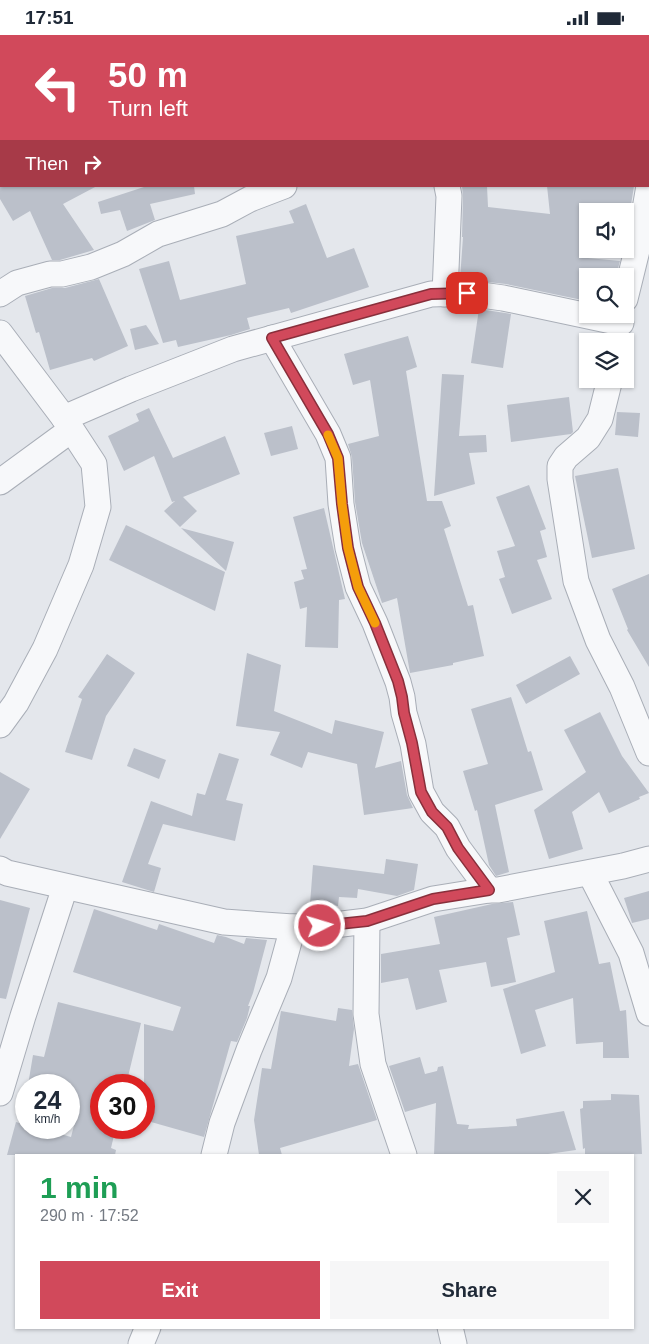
<!DOCTYPE html>
<html lang="en">
<head>
<meta charset="utf-8">
<style>
	:root { --surface:#fff; --page:#f6f6f7; --text:#1f2937; --muted:#747a83; --accent:#d1495b }
	body { margin:0; font-family:Arial,sans-serif; background:var(--page); color:var(--text); height:100vh; display:flex; flex-direction:column; font-size:19px; white-space:nowrap }
	* { box-sizing:border-box; margin:0 }
	p { font-size:16px; color:var(--muted) }
	.icon { flex:none; width:28px; height:28px; fill:none; stroke:currentColor; stroke-width:2; stroke-linecap:round; stroke-linejoin:round }
	.map { position:relative; flex:1; overflow:hidden }
	.details { position:absolute; left:15px; top:1119px; width:619px; height:175px; display:flex; flex-direction:column; background:var(--surface); border-radius:0px; box-shadow:0 1px 4px #0004 }
	.details>* { flex:none }
	.top-card { position:absolute; left:0px; top:0px; width:650px; height:152px; box-shadow:0 1px 4px #0004; background:#d1495b; color:#fff; overflow:hidden }
	.buttons { position:absolute; left:579px; top:168px; display:grid; gap:10px }
	.buttons a { display:grid; place-items:center; width:55px; height:55px; border-radius:0px; background:var(--surface); box-shadow:0 1px 4px #0004; font-size:25px }
	.speed { position:absolute; left:15px; top:1039px; display:flex; gap:10px; font-size:25px; font-weight:700; text-align:center }
	.speed>* { display:grid; place-content:center; width:65px; height:65px; border-radius:50%; background:var(--surface); box-shadow:0 1px 4px #0004; line-height:1 }
	.speed small { font-size:12px; font-weight:400 }
	.speed .limit { border:8px solid #d22; background:#fff; color:#111 }
	.pin { position:absolute; display:grid; place-items:center; width:42px; height:42px; color:#fff; margin:-21px; border-radius:10px; box-shadow:0 2px 8px #0006 }
	.me { position:absolute; width:55px; margin:-28px; rotate:85deg; stroke-linejoin:round; filter:drop-shadow(0 0 4px #0008) }
	.turn { display:flex; align-items:center; gap:18px; height:105px; padding:0 25px; font-size:22px }
	.turn .icon { width:65px; height:65px; stroke-width:2.5 }
	.turn b { display:block; font-size:35px; line-height:42px }
	.then { display:flex; align-items:center; height:48px; padding:0 25px; background:#0003; gap:10px; font-size:19px }
	.round { display:grid; place-items:center; flex:none; width:52px; height:52px; border-radius:0px; background:var(--page) }
	.head { display:flex; align-items:center; justify-content:space-between; height:85px; padding:0 25px }
	h1 { font-size:30px; font-weight:600; line-height:38px; color:#1e9e55 }
	.cta { display:flex; gap:10px; margin-top:auto; padding:10px 25px }
	.cta a { flex:1; height:58px; border-radius:0px; background:var(--accent); color:#fff; font-size:20px; font-weight:600; line-height:58px; text-align:center }
	.cta a+a { background:var(--page); color:var(--text) }
	.status { display:flex; justify-content:space-between; align-items:center; height:35px; padding:0 25px; background:var(--surface); direction:ltr }
	.status svg { height:14px; fill:currentColor }
	.map>svg:first-child { display:block }
</style>
</head>
<body>
<div class="status"><b>17:51</b><svg viewBox="0 0 49 12"><path d="M0 12V9h3v3zM5 12V6h3v6zM10 12V3h3v9zM15 12V0h3v12zM26 1h20v11H26zM47 4h2v5h-2z"/></svg></div>
<div class="map">
<svg width="649" height="1309" viewBox="0 0 649 1309">
	<rect width="100%" height="100%" fill="#e4e7ec"/>
	<!-- building -->
	<g fill="#bbc0ca">
		<polygon points="0,151 97,151 63,169 94,215 60,225 52,225 30,176 13,186 0,164"/>
		<polygon points="147,151 194,151 195,159 150,169 155,185 127,196 120,175 101,179 98,167"/>
		<polygon points="462,151 487,151 488,172 550,179 547,151 634,151 630,176 588,176 588,223 620,226 616,241 587,241 582,265 506,249 460,244 463,202 462,202 463,162"/>
		<polygon points="306,169 327,223 354,213 369,252 291,278 289,273 247,283 250,294 231,300 178,312 176,305 163,308 139,234 169,226 180,265 246,249 236,201 294,188 289,176"/>
		<polygon points="99,244 128,311 94,326 92,323 50,335 39,297 36,298 25,261 52,253 65,253"/>
		<polygon points="479,274 511,279 503,333 471,328"/>
		<polygon points="146,290 159,309 135,315 130,294"/>
		<polygon points="408,301 417,332 406,336 427,466 442,466 451,491 444,494 468,571 473,570 484,621 453,628 453,630 410,638 397,563 382,568 362,508 355,467 352,422 348,409 379,401 370,345 353,350 344,319"/>
		<polygon points="442,339 464,340 459,401 486,400 487,417 469,418 475,449 434,461"/>
		<polygon points="569,362 573,397 571,399 511,407 507,370"/>
		<polygon points="149,373 173,423 225,401 240,439 183,462 197,476 180,492 164,476 175,466 172,467 154,421 124,436 108,401 139,386 136,379"/>
		<polygon points="617,377 640,378 638,402 615,400"/>
		<polygon points="292,391 298,414 271,421 264,398"/>
		<polygon points="618,433 635,514 592,523 575,441"/>
		<polygon points="529,450 546,494 540,496 547,522 537,525 552,564 512,579 499,544 505,542 497,516 515,511 496,462"/>
		<polygon points="324,473 345,564 339,565 338,613 305,612 307,572 300,574 294,547 304,544 301,535 307,534 293,482"/>
		<polygon points="126,490 225,537 215,576 109,525"/>
		<polygon points="181,493 234,507 226,536"/>
		<polygon points="649,539 649,632 627,595 628,594 612,554"/>
		<polygon points="247,618 281,630 274,676 332,699 335,685 384,697 375,733 401,726 407,760 413,773 364,780 357,729 308,717 302,733 270,720 280,697 236,691"/>
		<polygon points="107,619 135,638 106,681 92,725 65,717 82,664 78,662"/>
		<polygon points="570,621 580,639 526,669 516,650"/>
		<polygon points="511,662 528,717 531,716 543,755 495,770 509,837 496,841 489,830 477,775 475,776 463,736 488,729 471,674"/>
		<polygon points="600,677 622,721 649,758 639,762 640,764 609,778 599,757 572,777 583,814 549,824 534,775 586,737 564,695"/>
		<polygon points="134,713 166,725 159,744 127,731"/>
		<polygon points="219,718 239,724 226,765 243,769 235,806 163,789 148,829 161,833 154,857 122,847 151,766 192,781 197,758 205,760"/>
		<polygon points="0,737 30,754 0,804"/>
		<polygon points="386,824 418,829 414,855 397,861 358,854 357,863 339,862 338,871 310,869 313,830 384,839"/>
		<polygon points="649,856 649,884 632,888 624,863"/>
		<polygon points="0,865 30,873 6,964 0,963"/>
		<polygon points="513,867 520,900 507,903 516,947 491,952 486,927 439,935 447,967 416,975 408,943 381,948 381,919 440,909 434,882 492,869"/>
		<polygon points="94,874 157,895 159,889 214,908 217,900 226,902 244,909 246,903 267,905 253,958 248,971 250,971 247,983 237,1007 231,1006 204,1102 144,1085 144,989 173,996 181,972 73,937"/>
		<polygon points="587,876 599,929 610,927 620,976 626,975 629,1023 603,1023 603,1007 576,1009 573,963 535,975 546,1011 521,1019 503,954 555,937 544,886"/>
		<polygon points="58,967 141,988 126,1050 101,1050 101,1092 116,1092 111,1113 116,1115 115,1120 7,1120 16,1087 26,1090 26,1092 36,1092 71,1102 79,1071 69,1066 69,1050 28,1050 33,1020 44,1022"/>
		<polygon points="338,973 352,975 354,994 349,1031 358,1029 377,1085 280,1113 282,1120 259,1120 254,1085 262,1033 271,1034 281,976 336,986"/>
		<polygon points="420,1022 425,1039 437,1036 438,1032 443,1031 457,1089 469,1090 468,1094 517,1091 516,1084 564,1076 576,1115 541,1120 434,1120 436,1068 405,1077 389,1031"/>
		<polygon points="611,1059 639,1060 642,1119 585,1120 585,1113 583,1114 580,1074 583,1073 583,1066 611,1065"/>
	</g>
	<g fill="none" stroke-linecap="round" stroke-linejoin="round">
		<!-- street casing -->
		<g stroke="#a9aeb7" stroke-width="27">
			<g id="street">
				<polyline points="276,0 276,1"/>
				<polyline points="423,0 424,1"/>
				<polyline points="0,259 17,248 50,239 62,239 91,232 123,219 158,199 222,179 250,164 284,151"/>
				<polyline points="445,259 449,161 447,151"/>
				<polyline points="625,264 640,203 649,151"/>
				<polyline points="0,298 64,383 94,429 98,472 81,530 45,614 16,668 0,690"/>
				<polyline points="272,303 328,399 338,423 341,469 348,513 358,552 375,588 398,647 402,662 404,678 413,709 421,757 432,777 447,792 458,813 489,855"/>
				<polyline points="610,344 600,384 588,403 566,422 560,431 560,444 576,546 598,605 622,652 649,718"/>
				<polyline points="64,383 131,354 233,314 431,259 467,258 503,263 621,288"/>
				<polyline points="0,447 71,395"/>
				<polyline points="0,834 7,838 224,887 293,892 334,890 367,886 433,864 489,855 498,855 623,831 649,824"/>
				<polyline points="590,838 631,918 649,978"/>
				<polyline points="367,886 366,979 373,1029 404,1120"/>
				<polyline points="0,1058 23,981 65,852"/>
				<polyline points="214,1120 222,1088 249,1015 279,943 293,892"/>
				<polyline points="450,1292 454,1309"/>
				<polyline points="141,1309 148,1292"/>
			</g>
		</g>
		<!-- street -->
		<use href="#street" stroke="#f7f8fa" stroke-width="25"/>
	</g>
	<g fill="none" stroke-linecap="round" stroke-linejoin="round">
		<!-- route casing -->
		<g stroke="#882f3b" stroke-width="12">
			<polyline id="route" points="320,891 367,886 433,864 489,855 458,813 447,792 432,777 421,757 412,708 404,678 402,662 398,646 375,588 358,552 348,513 342,469 338,423 328,399 272,303 431,259 467,258"/>
		</g>
		<!-- route -->
		<use href="#route" stroke="#d1495b" stroke-width="9"/>
		<!-- slow -->
		<polyline stroke="#f59e0b" stroke-width="9" points="328,400 338,423 342,469 348,513 358,552 375,588"/>
	</g>
</svg>
<div class="buttons">
<a><svg class="icon" aria-label="sound" viewBox="0 0 24 24"><path d="M4 9h4l5-4v14l-5-4H4zM17 9q2 3 0 6"/></svg></a>
<a><svg class="icon" aria-label="search" viewBox="0 0 24 24"><circle cx="10" cy="10" r="6"/><path d="M15 15l6 6"/></svg></a>
<a><svg class="icon" aria-label="layers" viewBox="0 0 24 24"><path d="M12 4l9 5-9 5-9-5zM3 14l9 5 9-5"/></svg></a>
</div>
<div class="speed"><div>24<small>km/h</small></div><div class="limit">30</div></div>
<div class="pin" style="left:467px;top:258px;background:#d93025"><svg class="icon" aria-label="arrive" viewBox="0 0 24 24"><path d="M6 21V4h12l-3 4 3 4H6"/></svg></div>
<svg class="me" style="left:320px;top:891px" viewBox="-20 -20 40 40"><circle r="17" fill="#d1495b" stroke="#fff" stroke-width="3"/><path d="M0-11L8 9 0 5-8 9z" fill="#fff"/></svg>
<div class="top-card">
<div class="turn"><svg class="icon" aria-label="left" viewBox="0 0 24 24"><path d="M17 20v-9H6M10 6l-5 5 5 5"/></svg><div><b>50 m</b>Turn left</div></div>
<div class="then">Then<svg class="icon" aria-label="right" viewBox="0 0 24 24"><path d="M7 20v-9h11M14 6l5 5-5 5"/></svg></div>
</div>
<section class="details">
<div class="head"><div><h1>1 min</h1><p>290 m · 17:52</p></div><a class="round"><svg class="icon" aria-label="close" viewBox="0 0 24 24"><path d="M6 6l12 12M18 6L6 18"/></svg></a></div>
<div class="cta"><a>Exit</a><a>Share</a></div>
</section>
</div>
</body>
</html>
